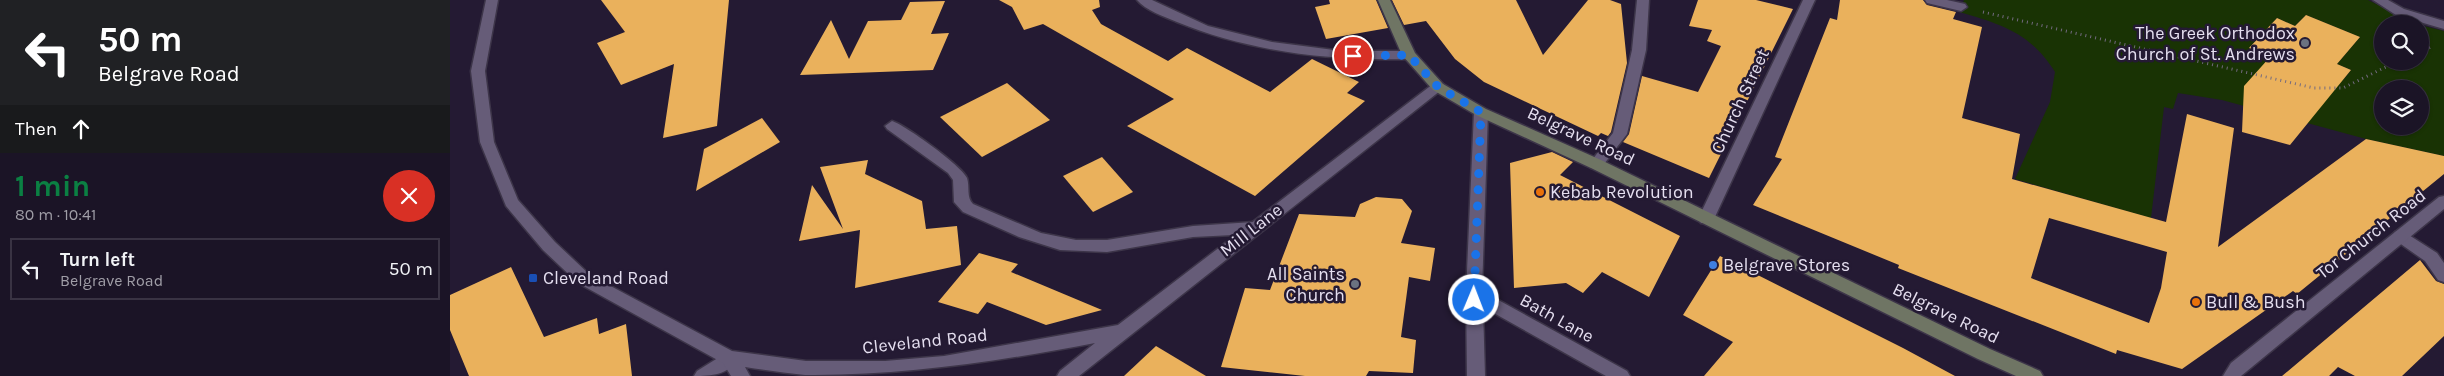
<!DOCTYPE html>
<html lang="en">
<head>
<meta charset="utf-8">
<style>
	:root { --surface:#1b1426; --page:#241d2e; --text:#f1f3f6; --muted:#a09ea7; --line:#393343; --accent:#0b8043 }
	body { margin:0; font-family:Karla,sans-serif; background:var(--page); color:var(--text); height:100vh; display:flex; flex-direction:column; font-size:19px; white-space:nowrap }
	* { box-sizing:border-box; margin:0 }
	p { font-size:16px; color:var(--muted) }
	.icon { flex:none; width:28px; height:28px; fill:none; stroke:currentColor; stroke-width:2; stroke-linecap:round; stroke-linejoin:round }
	.map { position:relative; flex:1; overflow:hidden }
	.drawer { display:flex; flex-direction:column; background:var(--surface); width:450px }
	.drawer>* { flex:none }
	.hud { background:#202124; color:#fff; overflow:hidden }
	.tools { position:absolute; left:1924px; top:15px; display:grid; gap:10px }
	.tools a { display:grid; place-items:center; width:55px; height:55px; border-radius:50%; background:var(--surface); box-shadow:0 1px 4px #0004,0 0 0 1px var(--line); font-size:25px }
	.pin { position:absolute; display:grid; place-items:center; width:42px; height:42px; color:#fff; margin:-21px; border:2px solid #fff; border-radius:50%; box-shadow:0 1px 5px #0007 }
	.me { position:absolute; width:55px; margin:-28px; rotate:1deg; stroke-linejoin:round; filter:drop-shadow(0 0 4px #0008) }
	.turn { display:flex; align-items:center; gap:18px; height:105px; padding:0 15px; font-size:22px }
	.turn .icon { width:65px; height:65px; stroke-width:2.5 }
	.turn b { display:block; font-size:35px; line-height:42px }
	.then { display:flex; align-items:center; height:48px; padding:0 15px; background:#0003; gap:10px; font-size:19px }
	.round { display:grid; place-items:center; flex:none; width:52px; height:52px; border-radius:26px; background:var(--page) }
	.head { display:flex; align-items:center; justify-content:space-between; height:85px; padding:0 15px }
	h1 { font-size:30px; font-weight:700; line-height:38px; color:var(--accent) }
	ul { padding:0; list-style:none }
	li { display:flex; align-items:center; gap:15px; height:62px; margin:0 10px 8px; padding:0 5px; border:2px solid var(--line); border-radius:0px }
	li div { flex:1 }
	li b { display:block; font-size:19px }
	li em { font-style:normal }
	main { display:flex; flex:1; min-height:0 }
	.map>svg:first-child { display:block }
</style>
</head>
<body>
<main>
<section class="drawer">
<div class="hud">
<div class="turn"><svg class="icon" aria-label="left" viewBox="0 0 24 24"><path d="M17 20v-9H6M10 6l-5 5 5 5"/></svg><div><b>50 m</b>Belgrave Road</div></div>
<div class="then">Then<svg class="icon" aria-label="ahead" viewBox="0 0 24 24"><path d="M12 20V5M6 11l6-6 6 6"/></svg></div>
</div>
<div class="head"><div><h1>1 min</h1><p>80 m · 10:41</p></div><a class="round" style="background:#d93025;color:#fff"><svg class="icon" aria-label="close" viewBox="0 0 24 24"><path d="M6 6l12 12M18 6L6 18"/></svg></a></div>
<ul>
<li><svg class="icon" aria-label="left" viewBox="0 0 24 24"><path d="M17 20v-9H6M10 6l-5 5 5 5"/></svg><div><b>Turn left</b><p>Belgrave Road</p></div><em>50 m</em></li>
</ul>
</section>
<div class="map">
<svg width="1994" height="376" viewBox="0 0 1994 376">
	<rect width="100%" height="100%" fill="#241a33"/>
	<!-- green -->
	<path fill="#193304" fill-rule="evenodd" d="M1514 0H1918L1967 24H1932V61H1970V25L1994 31V156L1916 139 1772 100 1728 93 1723 109 1714 107 1701 218 1565 179 1600 102 1605 72C1581 33 1551 24 1509 12ZM1856 15 1910 37 1887 64 1901 70 1894 79 1820 57 1799 48 1827 18 1845 26ZM1932 89H1970V126H1932Z"/>
	<!-- building -->
	<g fill="#eab15c" fill-rule="evenodd">
		<polygon points="151,0 279,0 267,126 213,138 224,64 171,85 147,43 175,32"/>
		<polygon points="549,0 649,0 650,7 642,10 651,24 718,61 737,48 820,92 862,59 909,82 897,93 915,101 805,196 677,126 724,99 593,24 574,30 562,7"/>
		<polygon points="879,0 926,0 938,28 876,39 865,7 880,4"/>
		<polygon points="942,0 1066,0 1093,55 1138,0 1160,0 1171,4 1177,63 1161,132 1158,136 1151,133 1148,136 1034,82 1005,59 976,21 954,25"/>
		<polygon points="1248,0 1306,0 1343,9 1259,178 1173,142 1179,134 1192,76 1248,92 1271,46 1257,41 1262,30 1239,26"/>
		<path d="M1390 0H1473L1477 5 1506 12 1503 19 1532 27 1512 118 1570 134 1562 179 1716 222 1737 114 1784 128 1768 247 1916 139 1994 156V174L1847 294 1843 291 1732 369 1667 350 1666 354 1448 268 1449 265 1303 205 1332 159 1325 157 1380 18 1387 20ZM1599 218 1717 252 1711 288 1699 323 1581 278Z"/>
		<polygon points="495,1 481,34 499,33 483,70 350,75 381,20 399,59 418,21 451,20 460,2"/>
		<polygon points="1856,15 1910,37 1887,64 1901,70 1840,145 1792,132 1794,86 1820,57 1799,48 1827,18 1845,26"/>
		<polygon points="557,83 600,120 532,157 490,117"/>
		<polygon points="312,118 330,142 246,191 254,149"/>
		<polygon points="1102,152 1123,162 1110,175 1230,236 1199,297 1152,272 1133,293 1116,283 1064,288 1060,163"/>
		<polygon points="652,157 683,192 643,212 613,176"/>
		<polygon points="418,160 415,174 472,201 476,229 507,226 511,265 405,288 410,230 349,241 362,185 393,229 370,167"/>
		<polygon points="926,197 952,199 962,211 951,243 985,248 980,281 959,277 951,337 966,340 963,373 919,371 916,376 855,376 771,367 795,288 820,290 849,214 905,217 910,204"/>
		<polygon points="529,253 568,264 561,272 652,310 596,325 537,302 528,314 488,302"/>
		<polygon points="1270,256 1453,348 1505,376 1254,376 1283,342 1233,315"/>
		<polygon points="1970,260 1986,281 1994,284 1994,336 1952,376 1905,376 1888,367 1879,376 1832,376"/>
		<polygon points="61,267 94,337 147,318 149,334 176,324 182,376 19,376 0,330 0,295"/>
		<polygon points="706,346 756,376 674,376"/>
	</g>
	<g fill="none" stroke-linecap="round" stroke-linejoin="round">
		<!-- lane casing -->
		<g stroke="#3d3549" stroke-width="3">
			<g id="lane">
				<polygon points="1475,0 1497,0 1515,4 1517,7 1511,11 1477,3"/>
				<path d="M442 121C455 125 512 166 517 178 520 187 516 197 523 204L591 233 626 240H657L743 226 803 222 808 224 811 228 808 232 803 234 743 237 657 252 610 250 569 237 513 212 504 202 503 180 498 173 437 129 435 126Z"/>
				<polygon points="1951,230 1987,253 1994,263 1994,282 1988,280 1975,261 1945,240 1943,236 1945,232"/>
				<path d="M279 351 285 353 288 358C279 375 261 376 244 376L247 371Z"/>
			</g>
		</g>
		<!-- street casing -->
		<g stroke="#3d3549" stroke-width="3">
			<g id="street">
				<path d="M36 0H48L35 71 44 142 68 200 105 242 140 275 282 351 356 361H435L494 356 668 325 983 84H993L995 87 629 376H607L610 371 645 343C550 361 452 376 355 375 335 373 315 370 295 367L300 376H281L273 363 128 283 93 250 56 206 30 142 21 71Z"/>
				<path d="M687 0H702L758 26 822 42 892 51H959L966 55 959 59C879 61 801 52 727 22 715 17 695 10 687 0Z"/>
				<polygon points="1187,0 1199,0 1196,50 1177,134 1151,168 1141,168 1139,164 1163,133 1182,50"/>
				<polygon points="1353,0 1365,0 1264,219 1261,223 1251,223 1248,219"/>
				<polygon points="1923,0 1938,0 1954,9 1994,21 1994,29 1946,15"/>
				<polygon points="1031,107 1038,112 1032,291 1177,371 1180,376 1156,376 1033,307 1035,376 1017,376 1016,294 1024,112"/>
				<polygon points="1994,196 1994,209 1791,376 1773,376 1781,363 1989,197"/>
			</g>
		</g>
		<!-- secondary casing -->
		<g stroke="#3d3549" stroke-width="3">
			<polygon id="secondary" points="928,0 940,0 965,53 993,84 1036,109 1151,160 1540,349 1590,371 1593,376 1566,376 1528,359 1141,168 1026,115 983,90 952,55"/>
		</g>
		<!-- path -->
		<g stroke="#736a80" stroke-width="3" stroke-dasharray="1 4" stroke-linecap="butt">
			<polyline points="1533,12 1864,88 1893,88 1948,61"/>
			<polyline points="1970,52 1983,46"/>
		</g>
		<!-- lane -->
		<use href="#lane" fill="#665c78" fill-rule="evenodd"/>
		<!-- street -->
		<use href="#street" fill="#665c78" fill-rule="evenodd"/>
		<!-- secondary -->
		<use href="#secondary" fill="#6f7564" fill-rule="evenodd"/>
	</g>
	<g fill="none" stroke-linecap="round" stroke-linejoin="round">
		<!-- route -->
		<polyline stroke="#1a73e8" stroke-width="9" stroke-dasharray="0 16.2" points="903,56 959,55 988,87 1031,112 1024,300"/>
	</g>
	<!-- markers -->
	<g fill="#6b7280" stroke="#241a33" stroke-width="2">
		<circle cx="1855" cy="43" r="5"/>
		<circle cx="905" cy="284" r="5"/>
	</g>
	<g fill="#e8710a" stroke="#241a33" stroke-width="2">
		<circle cx="1090" cy="192" r="5"/>
		<circle cx="1746" cy="302" r="5"/>
	</g>
	<circle fill="#3f7fe0" stroke="#241a33" stroke-width="2" cx="1263" cy="265" r="5"/>
	<rect fill="#1a4fb4" stroke="#241a33" stroke-width="2" x="78" y="273" width="10" height="10" rx="2.5"/>
	<g text-anchor="middle" stroke-width="5" stroke-linejoin="round" paint-order="stroke">
		<!-- poi labels -->
		<g font-size="18" fill="#e5dff0" stroke="#241a33" text-anchor="start">
			<text x="1845" y="39" text-anchor="end">The Greek Orthodox<tspan x="1845" dy="21">Church of St. Andrews</tspan></text>
			<text x="1100" y="198">Kebab Revolution</text>
			<text x="1273" y="271">Belgrave Stores</text>
			<text x="895" y="280" text-anchor="end">All Saints<tspan x="895" dy="21">Church</tspan></text>
			<text x="93" y="284">Cleveland Road</text>
			<text x="1756" y="308">Bull &amp; Bush</text>
		</g>
		<!-- street labels -->
		<g font-size="18" fill="#e5dff0" stroke="#241a33">
			<text transform="translate(1290 101) rotate(-65)" y="6">Church Street</text>
			<text transform="translate(1131 136) rotate(25)" y="6">Belgrave Road</text>
			<text transform="translate(801 230) rotate(-38)" y="6">Mill Lane</text>
			<text transform="translate(1921 234) rotate(-38)" y="6">Tor Church Road</text>
			<text transform="translate(1496 313) rotate(26)" y="6">Belgrave Road</text>
			<text transform="translate(1107 318) rotate(29)" y="6">Bath Lane</text>
			<text transform="translate(475 341) rotate(-6)" y="6">Cleveland Road</text>
		</g>
	</g>
</svg>
<div class="tools">
<a><svg class="icon" aria-label="search" viewBox="0 0 24 24"><circle cx="10" cy="10" r="6"/><path d="M15 15l6 6"/></svg></a>
<a><svg class="icon" aria-label="layers" viewBox="0 0 24 24"><path d="M12 4l9 5-9 5-9-5zM3 14l9 5 9-5"/></svg></a>
</div>
<div class="pin" style="left:903px;top:56px;background:#d93025"><svg class="icon" aria-label="arrive" viewBox="0 0 24 24"><path d="M6 21V4h12l-3 4 3 4H6"/></svg></div>
<svg class="me" style="left:1024px;top:300px" viewBox="-20 -20 40 40"><circle r="17" fill="#1a73e8" stroke="#fff" stroke-width="3"/><path d="M0-11L8 9 0 5-8 9z" fill="#fff"/></svg>
</div>
</main>
</body>
</html>
